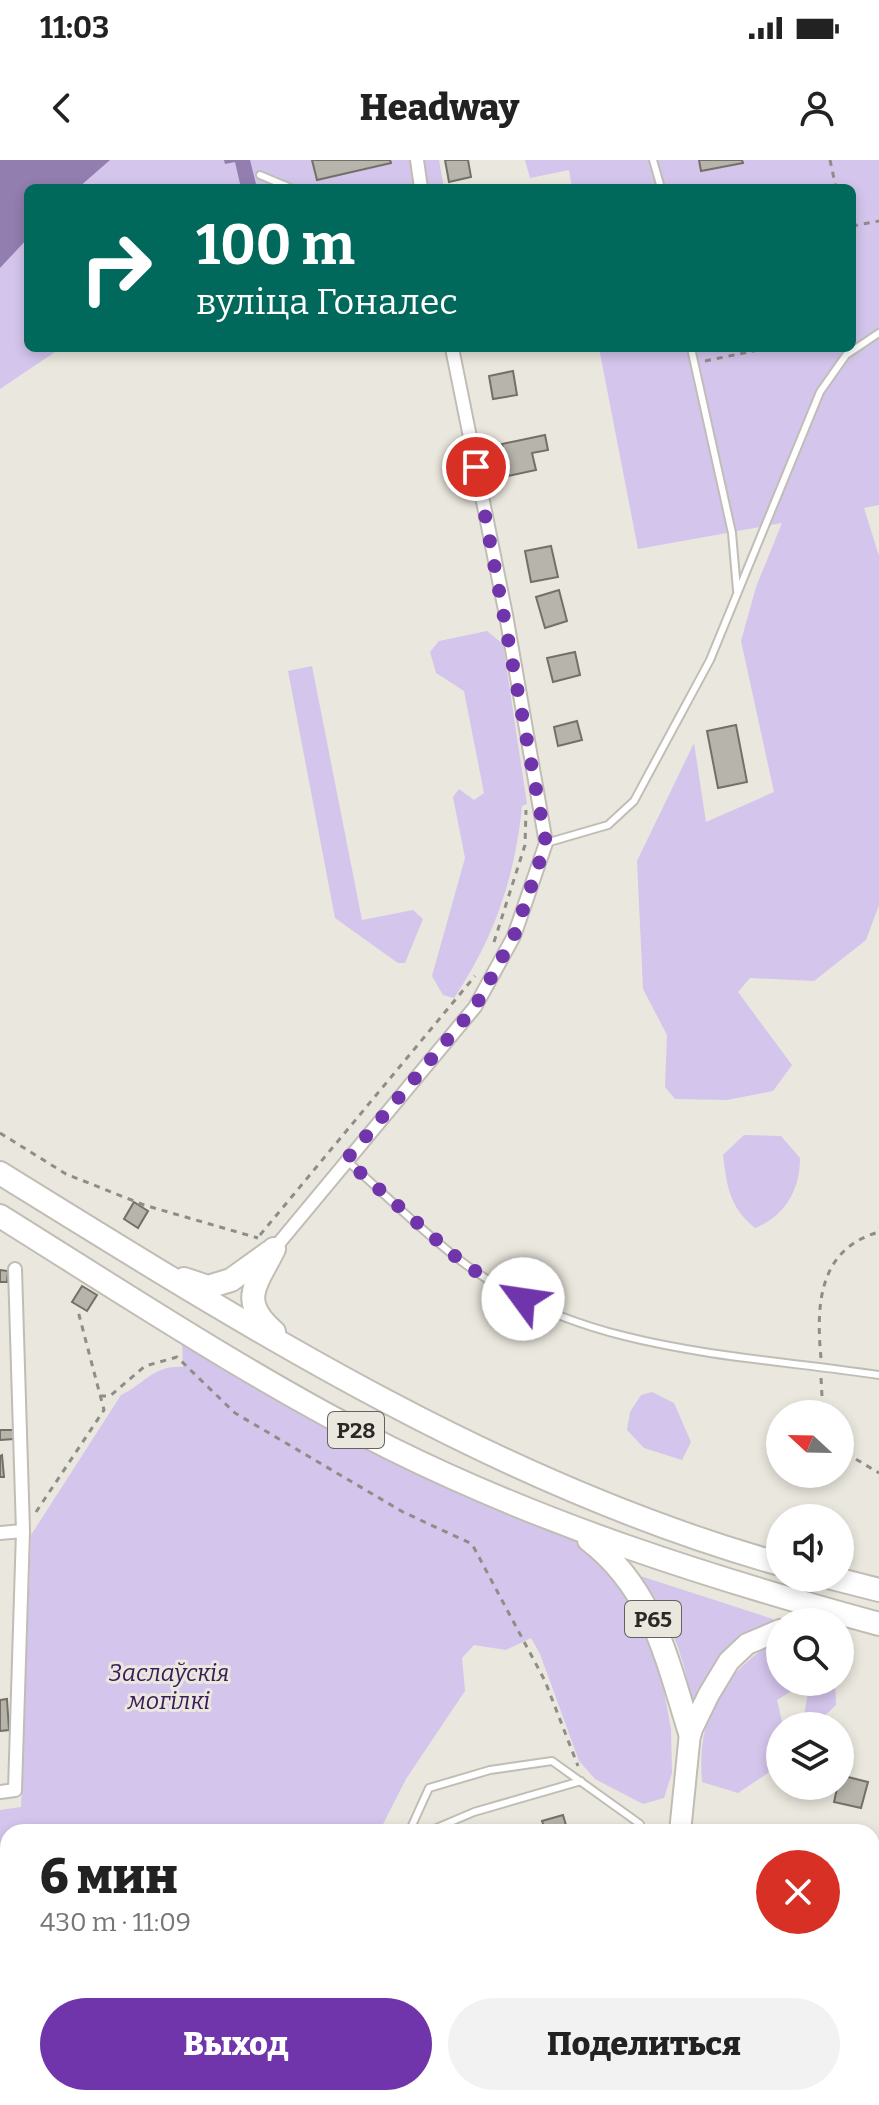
<!DOCTYPE html>
<html lang="ru">
<head>
<meta charset="utf-8">
<style>
	:root { --surface:#fff; --page:#f2f2f2; --text:#222; --muted:#767676; --accent:#7135ab }
	body { margin:0; font-family:Bitter,serif; background:var(--page); color:var(--text); height:100vh; display:flex; flex-direction:column; font-size:30px; white-space:nowrap }
	* { box-sizing:border-box; margin:0 }
	p { font-size:26px; color:var(--muted) }
	.icon { flex:none; width:44px; height:44px; fill:none; stroke:currentColor; stroke-width:2; stroke-linecap:round; stroke-linejoin:round }
	.map { position:relative; flex:1; overflow:hidden }
	.panel { position:absolute; left:0px; top:1664px; width:880px; height:282px; display:flex; flex-direction:column; background:var(--surface); border-radius:24px 24px 0 0; box-shadow:0 4px 12px #0003 }
	.panel>* { flex:none }
	.guide { position:absolute; left:24px; top:24px; width:832px; height:168px; border-radius:12px; box-shadow:0 4px 12px #0003; background:#00695c; color:#fff; overflow:hidden }
	.needle { width:52px; rotate:292deg }
	.tools { position:absolute; left:766px; top:1240px; display:grid; gap:16px }
	.tools a { display:grid; place-items:center; width:88px; height:88px; border-radius:50%; background:var(--surface); box-shadow:0 4px 12px #0003; font-size:40px }
	.pin { position:absolute; display:grid; place-items:center; width:68px; height:68px; color:#fff; margin:-34px; border:4px solid #fff; border-radius:50%; box-shadow:0 2px 8px #0007 }
	.me { position:absolute; width:88px; margin:-44px; rotate:301deg; stroke-linejoin:round; filter:drop-shadow(0 0 6px #0008) }
	.turn { display:flex; align-items:center; gap:28px; height:168px; padding:0 40px; font-size:36px }
	.turn .icon { width:104px; height:104px; stroke-width:2.5 }
	.turn b { display:block; font-size:56px; line-height:68px }
	.round { display:grid; place-items:center; flex:none; width:84px; height:84px; border-radius:42px; background:var(--page) }
	.overview { display:flex; align-items:center; justify-content:space-between; height:136px; padding:0 40px }
	h1 { font-size:48px; font-weight:800; line-height:60px }
	.cta { display:flex; gap:16px; margin-top:auto; padding:16px 40px }
	.cta a { flex:1; height:92px; border-radius:48px; background:var(--accent); color:#fff; font-size:32px; font-weight:800; line-height:92px; text-align:center }
	.cta a+a { background:var(--page); color:var(--text) }
	.status { display:flex; justify-content:space-between; align-items:center; height:56px; padding:0 40px; background:var(--surface); direction:ltr }
	.status svg { height:22px; fill:currentColor }
	header { display:flex; justify-content:space-between; align-items:center; height:104px; padding:0 40px; background:var(--surface); font-size:36px; font-weight:800 }
	.map>svg:first-child { display:block }
</style>
</head>
<body>
<div class="status"><b>11:03</b><svg viewBox="0 0 49 12"><path d="M0 12V9h3v3zM5 12V6h3v6zM10 12V3h3v9zM15 12V0h3v12zM26 1h20v11H26zM47 4h2v5h-2z"/></svg></div>
<header><svg class="icon" aria-label="back" viewBox="0 0 24 24"><path d="M15 5l-7 7 7 7"/></svg>Headway<svg class="icon" aria-label="person" viewBox="0 0 24 24"><circle cx="12" cy="8" r="4"/><path d="M4 21q1-7 8-7t8 7"/></svg></header>
<div class="map">
<svg width="879" height="1945" viewBox="0 0 879 1945">
	<rect width="100%" height="100%" fill="#eae7de"/>
	<!-- green -->
	<g fill="#d4c5ec">
		<polygon points="0,0 439,0 444,28 28,28 28,188 61,188 0,229"/>
		<polygon points="525,0 879,0 879,345 864,348 879,396 879,745 866,780 814,821 750,818 738,832 792,905 773,931 727,940 675,939 665,927 667,875 643,829 637,701 694,583 706,662 774,632 741,481 756,427 782,363 638,389 599,188 852,188 852,28 572,28 569,10 530,18"/>
		<path d="M487 471 503 484 527 644 522 646C515 717 494 779 454 838L443 835 432 816 465 698 453 637 459 629 474 640 484 633 464 531 436 513 430 492 439 481Z"/>
		<polygon points="312,506 362,760 413,750 423,759 405,803 398,803 335,758 288,511"/>
		<path d="M744 975 781 976 800 998C800 1030 785 1056 755 1068 729 1047 727 1026 723 995Z"/>
		<path d="M182 1182 364 1288 586 1386 629 1429 657 1493 671 1569 672 1613 664 1638 643 1644 595 1619 579 1601 540 1494 531 1478 506 1490 474 1485 462 1498 465 1531 406 1619 379 1672H8V1921L0 1923V1650L21 1647 31 1375 121 1235C145 1224 153 1205 183 1207Z"/>
		<polygon points="652,1232 674,1243 691,1282 682,1300 644,1288 627,1270 630,1252 641,1235"/>
		<path d="M631 1413 773 1459 774 1463 693 1551C688 1517 680 1483 662 1454 652 1440 639 1428 631 1413Z"/>
		<path d="M771 1483 780 1484V1522H835L836 1545 814 1566H802L808 1533 795 1529 777 1540 783 1566 768 1613 738 1633 702 1622C697 1558 719 1519 771 1483Z"/>
		<polygon points="879,1771 879,1945 390,1945 394,1938 872,1938 872,1774"/>
	</g>
	<!-- water -->
	<g fill="#927eaf">
		<polygon points="0,0 110,0 78,28 28,28 28,78 0,108"/>
		<polygon points="224,0 250,0 257,28 241,28 235,2 225,4"/>
	</g>
	<!-- building -->
	<g fill="#b7b4ab" stroke="#737068" stroke-width="2">
		<polygon points="312,0 390,0 391,3 317,20"/>
		<polygon points="445,0 468,0 471,17 449,22"/>
		<polygon points="699,0 742,0 743,3 701,11"/>
		<polygon points="513,211 517,235 493,239 489,216"/>
		<polygon points="545,275 548,290 532,293 536,310 508,316 502,284"/>
		<polygon points="551,386 558,417 531,422 525,391"/>
		<polygon points="559,430 567,461 545,468 536,437"/>
		<polygon points="575,492 580,515 553,522 547,498"/>
		<polygon points="577,561 582,580 558,586 554,567"/>
		<polygon points="736,565 747,622 718,628 707,571"/>
		<polygon points="134,1042 148,1051 138,1068 124,1059"/>
		<polygon points="0,1110 8,1111 7,1122 0,1122"/>
		<polygon points="82,1126 97,1135 87,1151 72,1142"/>
		<polygon points="0,1270 14,1270 14,1279 0,1280"/>
		<polygon points="2,1295 4,1317 0,1317 0,1296"/>
		<polygon points="7,1539 9,1570 0,1571 0,1540"/>
		<polygon points="840,1615 868,1622 861,1648 834,1642"/>
		<polygon points="563,1655 568,1672 546,1672 542,1661"/>
	</g>
	<g fill="none" stroke-linecap="round" stroke-linejoin="round">
		<!-- lane casing -->
		<g stroke="#c1bdb5" stroke-width="10">
			<g id="lane">
				<polyline points="653,0 661,28"/>
				<polyline points="260,15 291,28"/>
				<polyline points="691,188 732,373 737,430"/>
				<polyline points="546,683 608,665 634,641 710,500 820,232 846,195 879,173"/>
				<path d="M346 1000C385 1034 423 1073 465 1104 584 1193 739 1194 879 1215"/>
				<polyline points="409,1672 429,1628 490,1610 552,1601 640,1664"/>
				<polyline points="427,1672 474,1652 581,1621"/>
			</g>
		</g>
		<!-- street casing -->
		<g stroke="#c1bdb5" stroke-width="16">
			<g id="street">
				<polyline points="417,0 421,28"/>
				<polyline points="274,1089 475,847 514,776 546,683 506,455 452,188"/>
				<polyline points="0,1373 23,1371"/>
				<polyline points="0,1632 15,1630 23,1371 15,1109"/>
			</g>
		</g>
		<!-- secondary casing -->
		<g stroke="#c1bdb5" stroke-width="22">
			<polyline id="secondary" points="134,1945 166,1938"/>
		</g>
		<!-- primary casing -->
		<g stroke="#c1bdb5" stroke-width="24">
			<g id="primary">
				<polyline points="680,1672 690,1573 709,1534 729,1501 747,1484 780,1470"/>
				<polyline points="872,1738 879,1736"/>
				<polyline points="318,1938 330,1945"/>
				<polyline points="346,1945 360,1938"/>
			</g>
		</g>
		<!-- highway casing -->
		<g stroke="#c1bdb5" stroke-width="26">
			<g id="highway">
				<path d="M0 1013C247 1166 498 1325 780 1404"/>
				<path d="M0 1056C128 1136 255 1220 390 1288 547 1366 711 1418 879 1464"/>
				<polyline points="184,1119 208,1127 231,1120 270,1092"/>
				<path d="M274 1172C238 1141 256 1125 274 1089"/>
				<path d="M589 1380C653 1429 667 1500 690 1573"/>
				<polyline points="832,1418 879,1430"/>
			</g>
		</g>
		<!-- path -->
		<g stroke="#8f8d87" stroke-width="3" stroke-dasharray="6 6" stroke-linecap="butt">
			<polyline points="830,0 836,28"/>
			<polyline points="852,66 879,61"/>
			<polyline points="705,201 768,188"/>
			<polyline points="494,782 525,685 526,650"/>
			<polyline points="0,973 66,1014 144,1045 258,1078"/>
			<polyline points="260,1075 475,816"/>
			<path d="M821 1198C816 1146 818 1089 879 1072"/>
			<polyline points="821,1218 823,1254"/>
			<polyline points="100,1236 110,1236 145,1206 177,1197 235,1253 403,1352 472,1384 545,1521 578,1606"/>
			<polyline points="840,1282 849,1295 879,1313"/>
			<polyline points="36,1352 104,1250 78,1151"/>
			<polyline points="872,1703 879,1701"/>
			<polyline points="507,1938 509,1945"/>
			<polyline points="12,1945 51,1938"/>
			<polyline points="227,1945 254,1938"/>
			<polyline points="604,1945 604,1938"/>
		</g>
		<!-- lane -->
		<use href="#lane" stroke="#fff" stroke-width="6"/>
		<!-- street -->
		<use href="#street" stroke="#fff" stroke-width="12"/>
		<!-- secondary -->
		<use href="#secondary" stroke="#fff" stroke-width="18"/>
		<!-- primary -->
		<use href="#primary" stroke="#fff" stroke-width="20"/>
		<!-- highway -->
		<use href="#highway" stroke="#fff" stroke-width="22"/>
	</g>
	<g fill="none" stroke-linecap="round" stroke-linejoin="round">
		<!-- route -->
		<polyline stroke="#7135ab" stroke-width="14" stroke-dasharray="0 25.2" points="476,307 546,683 514,776 475,847 346,1000 465,1105 523,1139"/>
	</g>
	<g text-anchor="middle" stroke-width="6" stroke-linejoin="round" paint-order="stroke">
		<!-- shield labels -->
		<g fill="#eae7de" stroke="#64625d" stroke-width="2">
			<rect x="328" y="1252" width="56" height="36" rx="6"/>
			<rect x="625" y="1441" width="56" height="36" rx="6"/>
		</g>
		<g font-size="22" font-weight="bold" fill="#2b2926">
			<text x="356" y="1278">Р28</text>
			<text x="653" y="1467">Р65</text>
		</g>
		<!-- park labels -->
		<g font-size="24" font-style="italic" fill="#3a1c58" stroke="#eae7de">
			<text x="169" y="1521">Заслаўскія<tspan x="169" dy="28">могілкі</tspan></text>
		</g>
	</g>
</svg>
<div class="tools">
<a><svg class="needle" viewBox="-14 -14 28 28"><path d="M0-13l5 13h-10z" fill="#e53935"/><path d="M0 13l5-13h-10z" fill="#767676"/></svg></a>
<a><svg class="icon" aria-label="sound" viewBox="0 0 24 24"><path d="M4 9h4l5-4v14l-5-4H4zM17 9q2 3 0 6"/></svg></a>
<a><svg class="icon" aria-label="search" viewBox="0 0 24 24"><circle cx="10" cy="10" r="6"/><path d="M15 15l6 6"/></svg></a>
<a><svg class="icon" aria-label="layers" viewBox="0 0 24 24"><path d="M12 4l9 5-9 5-9-5zM3 14l9 5 9-5"/></svg></a>
</div>
<div class="pin" style="left:476px;top:307px;background:#d93025"><svg class="icon" aria-label="arrive" viewBox="0 0 24 24"><path d="M6 21V4h12l-3 4 3 4H6"/></svg></div>
<svg class="me" style="left:523px;top:1139px" viewBox="-20 -20 40 40"><circle r="19" fill="#fff"/><path d="M0-13L10 11 0 6-10 11z" fill="#7135ab"/></svg>
<div class="guide">
<div class="turn"><svg class="icon" aria-label="right" viewBox="0 0 24 24"><path d="M7 20v-9h11M14 6l5 5-5 5"/></svg><div><b>100 m</b>вуліца Гоналес</div></div>
</div>
<section class="panel">
<div class="overview"><div><h1>6 мин</h1><p>430 m · 11:09</p></div><a class="round" style="background:#d93025;color:#fff"><svg class="icon" aria-label="close" viewBox="0 0 24 24"><path d="M6 6l12 12M18 6L6 18"/></svg></a></div>
<div class="cta"><a>Выход</a><a>Поделиться</a></div>
</section>
</div>
</body>
</html>
